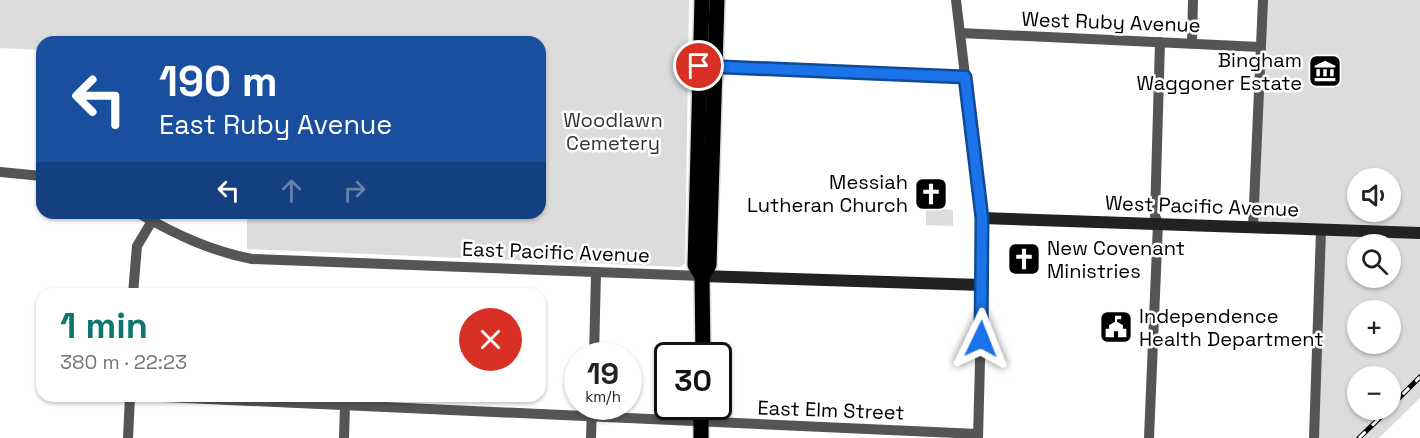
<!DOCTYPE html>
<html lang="en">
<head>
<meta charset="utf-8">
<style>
	:root { --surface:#fff; --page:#f2f2f2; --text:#222; --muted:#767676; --accent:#0f766e }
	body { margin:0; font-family:"Space Grotesk",sans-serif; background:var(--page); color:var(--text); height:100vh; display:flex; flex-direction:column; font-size:22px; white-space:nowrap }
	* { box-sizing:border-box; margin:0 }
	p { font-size:20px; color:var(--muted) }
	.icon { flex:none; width:33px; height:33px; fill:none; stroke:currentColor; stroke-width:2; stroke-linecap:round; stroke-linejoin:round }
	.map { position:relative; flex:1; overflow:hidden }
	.details { position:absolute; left:36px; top:288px; width:510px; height:114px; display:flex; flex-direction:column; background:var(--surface); border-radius:18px; box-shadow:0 2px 4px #0004 }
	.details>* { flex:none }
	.top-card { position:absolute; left:36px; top:36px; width:510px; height:183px; border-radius:18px; box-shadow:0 2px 4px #0004; background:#1a4fa0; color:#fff; overflow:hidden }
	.controls { position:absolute; left:1347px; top:168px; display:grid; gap:12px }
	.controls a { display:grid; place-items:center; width:54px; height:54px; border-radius:50%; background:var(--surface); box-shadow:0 2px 4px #0004; font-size:30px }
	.speed { position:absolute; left:564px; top:342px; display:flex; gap:12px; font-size:30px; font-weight:700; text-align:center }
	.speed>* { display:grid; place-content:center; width:78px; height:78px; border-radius:50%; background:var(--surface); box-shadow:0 2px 4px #0004; line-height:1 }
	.speed small { font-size:15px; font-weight:400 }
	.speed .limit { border:3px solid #111; border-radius:9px; background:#fff; color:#111 }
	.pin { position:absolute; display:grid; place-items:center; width:51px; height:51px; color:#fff; margin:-26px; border:3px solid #fff; border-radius:50%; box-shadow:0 2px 6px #0007 }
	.me { position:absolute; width:66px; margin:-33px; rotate:2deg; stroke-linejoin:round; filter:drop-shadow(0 0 4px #0008) }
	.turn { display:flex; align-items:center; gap:21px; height:126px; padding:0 24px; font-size:27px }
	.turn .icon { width:78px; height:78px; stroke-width:2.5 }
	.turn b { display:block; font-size:42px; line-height:51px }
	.lanes { display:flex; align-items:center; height:57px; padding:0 24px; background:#0003; justify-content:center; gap:30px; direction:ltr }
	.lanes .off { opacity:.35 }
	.round { display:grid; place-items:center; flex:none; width:63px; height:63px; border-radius:32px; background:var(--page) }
	.head { display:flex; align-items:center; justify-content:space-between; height:102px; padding:0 24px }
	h1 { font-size:36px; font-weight:700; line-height:45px; color:var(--accent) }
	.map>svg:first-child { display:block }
</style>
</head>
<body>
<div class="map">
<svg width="1420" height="438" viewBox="0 0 1420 438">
	<rect width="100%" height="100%" fill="#fff"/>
	<!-- green -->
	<g fill="#dcdcdc" fill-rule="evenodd">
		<polygon points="0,0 689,0 685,264 680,267 247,249 247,213 540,213 540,42 42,42 42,50 0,48"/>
		<path d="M1264 0H1420V398L1379 438H1314L1321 231 1253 227ZM1358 178H1390V212H1358ZM1358 244H1390V278H1358ZM1358 310H1390V344H1358ZM1358 376H1390V410H1358Z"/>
		<polygon points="926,208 953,210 953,226 926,225"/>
	</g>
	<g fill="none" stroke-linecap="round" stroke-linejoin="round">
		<!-- primary casing -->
		<g stroke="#dbdbdb" stroke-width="18">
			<g id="primary">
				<polyline points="702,0 695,265 702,276 703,356"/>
				<polyline points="702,276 709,265 717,0"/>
				<polyline points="701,438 701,406"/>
			</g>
		</g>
		<!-- street -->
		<g stroke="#555" stroke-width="10">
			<polyline points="956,0 982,218"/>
			<polyline points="960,33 1260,47"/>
			<polyline points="1192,43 1193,0"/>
			<polyline points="710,67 965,77"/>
			<polyline points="0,172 42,176"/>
			<path d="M138 213C175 234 210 251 252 259L702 276"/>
			<polyline points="1253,227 1263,0"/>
			<polyline points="133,294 137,246 152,221"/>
			<polyline points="594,356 596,273"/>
			<polyline points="143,396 978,434"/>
			<polyline points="128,438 130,396"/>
			<polyline points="344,438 345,406"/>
			<polyline points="591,438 592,406"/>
			<polyline points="978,438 982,285"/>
			<polyline points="1149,438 1158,223 1155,216 1160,42"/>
			<polyline points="1314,438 1321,230"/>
		</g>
		<!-- secondary -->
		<polyline stroke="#222" stroke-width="12" points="702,276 982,285 982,218 1420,233"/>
		<!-- primary -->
		<use href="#primary" stroke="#000" stroke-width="15"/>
		<!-- rail casing -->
		<g stroke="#000" stroke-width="5">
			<g id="rail">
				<polyline points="1390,407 1420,377"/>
				<polyline points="1359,438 1388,410"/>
			</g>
		</g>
		<!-- rail -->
		<use href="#rail" stroke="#fff" stroke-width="3" stroke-dasharray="9" stroke-linecap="butt"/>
	</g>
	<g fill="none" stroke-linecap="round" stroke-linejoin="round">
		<!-- route casing -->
		<g stroke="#114b97" stroke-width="15">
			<polyline id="route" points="699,66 965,77 982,218 981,339"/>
		</g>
		<!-- route -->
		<use href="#route" stroke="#1a73e8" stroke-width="10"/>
	</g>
	<!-- icons -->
	<defs>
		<g id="museum-square" transform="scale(1.725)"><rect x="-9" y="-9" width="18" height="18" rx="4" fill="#000" stroke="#fff"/><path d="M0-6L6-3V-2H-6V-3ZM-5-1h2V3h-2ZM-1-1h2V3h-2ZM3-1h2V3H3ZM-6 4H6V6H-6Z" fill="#fff"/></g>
		<g id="church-square" transform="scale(1.725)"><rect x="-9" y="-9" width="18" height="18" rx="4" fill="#000" stroke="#fff"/><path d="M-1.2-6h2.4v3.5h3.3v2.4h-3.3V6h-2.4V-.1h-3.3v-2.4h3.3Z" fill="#fff"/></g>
		<g id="civic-square" transform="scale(1.725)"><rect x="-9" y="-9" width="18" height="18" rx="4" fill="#000" stroke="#fff"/><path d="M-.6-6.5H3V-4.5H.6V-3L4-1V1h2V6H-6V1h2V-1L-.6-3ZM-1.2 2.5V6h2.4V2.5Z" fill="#fff"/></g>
	</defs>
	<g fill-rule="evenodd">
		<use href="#museum-square" x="1325" y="71"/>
		<use href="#church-square" x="931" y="194"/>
		<use href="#church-square" x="1024" y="259"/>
		<use href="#civic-square" x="1116" y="327"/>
	</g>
	<g text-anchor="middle" stroke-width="5" stroke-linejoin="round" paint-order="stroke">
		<!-- street labels -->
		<g font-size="20" fill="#000" stroke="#fff">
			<text transform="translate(1111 22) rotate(2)" y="7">West Ruby Avenue</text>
			<text transform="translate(1202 206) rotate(2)" y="7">West Pacific Avenue</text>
			<text transform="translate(556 252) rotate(2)" y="7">East Pacific Avenue</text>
			<text transform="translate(831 410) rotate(2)" y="7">East Elm Street</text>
		</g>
		<!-- poi labels -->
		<g font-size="20" fill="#000" stroke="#fff" text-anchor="end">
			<text x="1302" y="67">Bingham<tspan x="1302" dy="23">Waggoner Estate</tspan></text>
			<text x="908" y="189">Messiah<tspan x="908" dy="23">Lutheran Church</tspan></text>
			<text x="1047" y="255" text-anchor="start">New Covenant<tspan x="1047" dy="23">Ministries</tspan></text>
			<text x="1139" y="323" text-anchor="start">Independence<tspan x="1139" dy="23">Health Department</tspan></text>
		</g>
		<!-- park labels -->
		<g font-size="20" fill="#333" stroke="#fff">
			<text x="613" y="127">Woodlawn<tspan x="613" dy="23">Cemetery</tspan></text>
		</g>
	</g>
</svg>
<div class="controls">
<a><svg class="icon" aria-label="sound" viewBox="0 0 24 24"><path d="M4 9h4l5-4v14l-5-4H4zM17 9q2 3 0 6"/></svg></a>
<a><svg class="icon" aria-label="search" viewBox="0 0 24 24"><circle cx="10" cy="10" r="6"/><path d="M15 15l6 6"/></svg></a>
<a>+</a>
<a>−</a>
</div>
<div class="speed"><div>19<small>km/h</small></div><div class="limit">30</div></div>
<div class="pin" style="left:699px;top:66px;background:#d93025"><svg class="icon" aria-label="arrive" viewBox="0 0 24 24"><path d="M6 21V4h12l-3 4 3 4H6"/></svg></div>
<svg class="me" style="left:981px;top:339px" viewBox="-20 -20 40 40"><path d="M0-17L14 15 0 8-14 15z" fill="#1a73e8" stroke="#fff" stroke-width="4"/></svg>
<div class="top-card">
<div class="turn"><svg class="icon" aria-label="left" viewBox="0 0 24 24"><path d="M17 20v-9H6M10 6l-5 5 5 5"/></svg><div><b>190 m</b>East Ruby Avenue</div></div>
<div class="lanes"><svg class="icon" aria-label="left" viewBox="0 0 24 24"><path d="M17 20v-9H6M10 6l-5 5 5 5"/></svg><svg class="icon off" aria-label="ahead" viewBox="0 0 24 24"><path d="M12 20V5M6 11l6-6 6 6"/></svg><svg class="icon off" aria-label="right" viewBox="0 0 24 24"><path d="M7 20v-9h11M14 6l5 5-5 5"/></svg></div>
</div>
<section class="details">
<div class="head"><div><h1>1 min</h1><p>380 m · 22:23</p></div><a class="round" style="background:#d93025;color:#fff"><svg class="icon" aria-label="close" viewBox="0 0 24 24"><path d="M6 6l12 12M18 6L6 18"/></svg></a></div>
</section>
</div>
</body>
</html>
